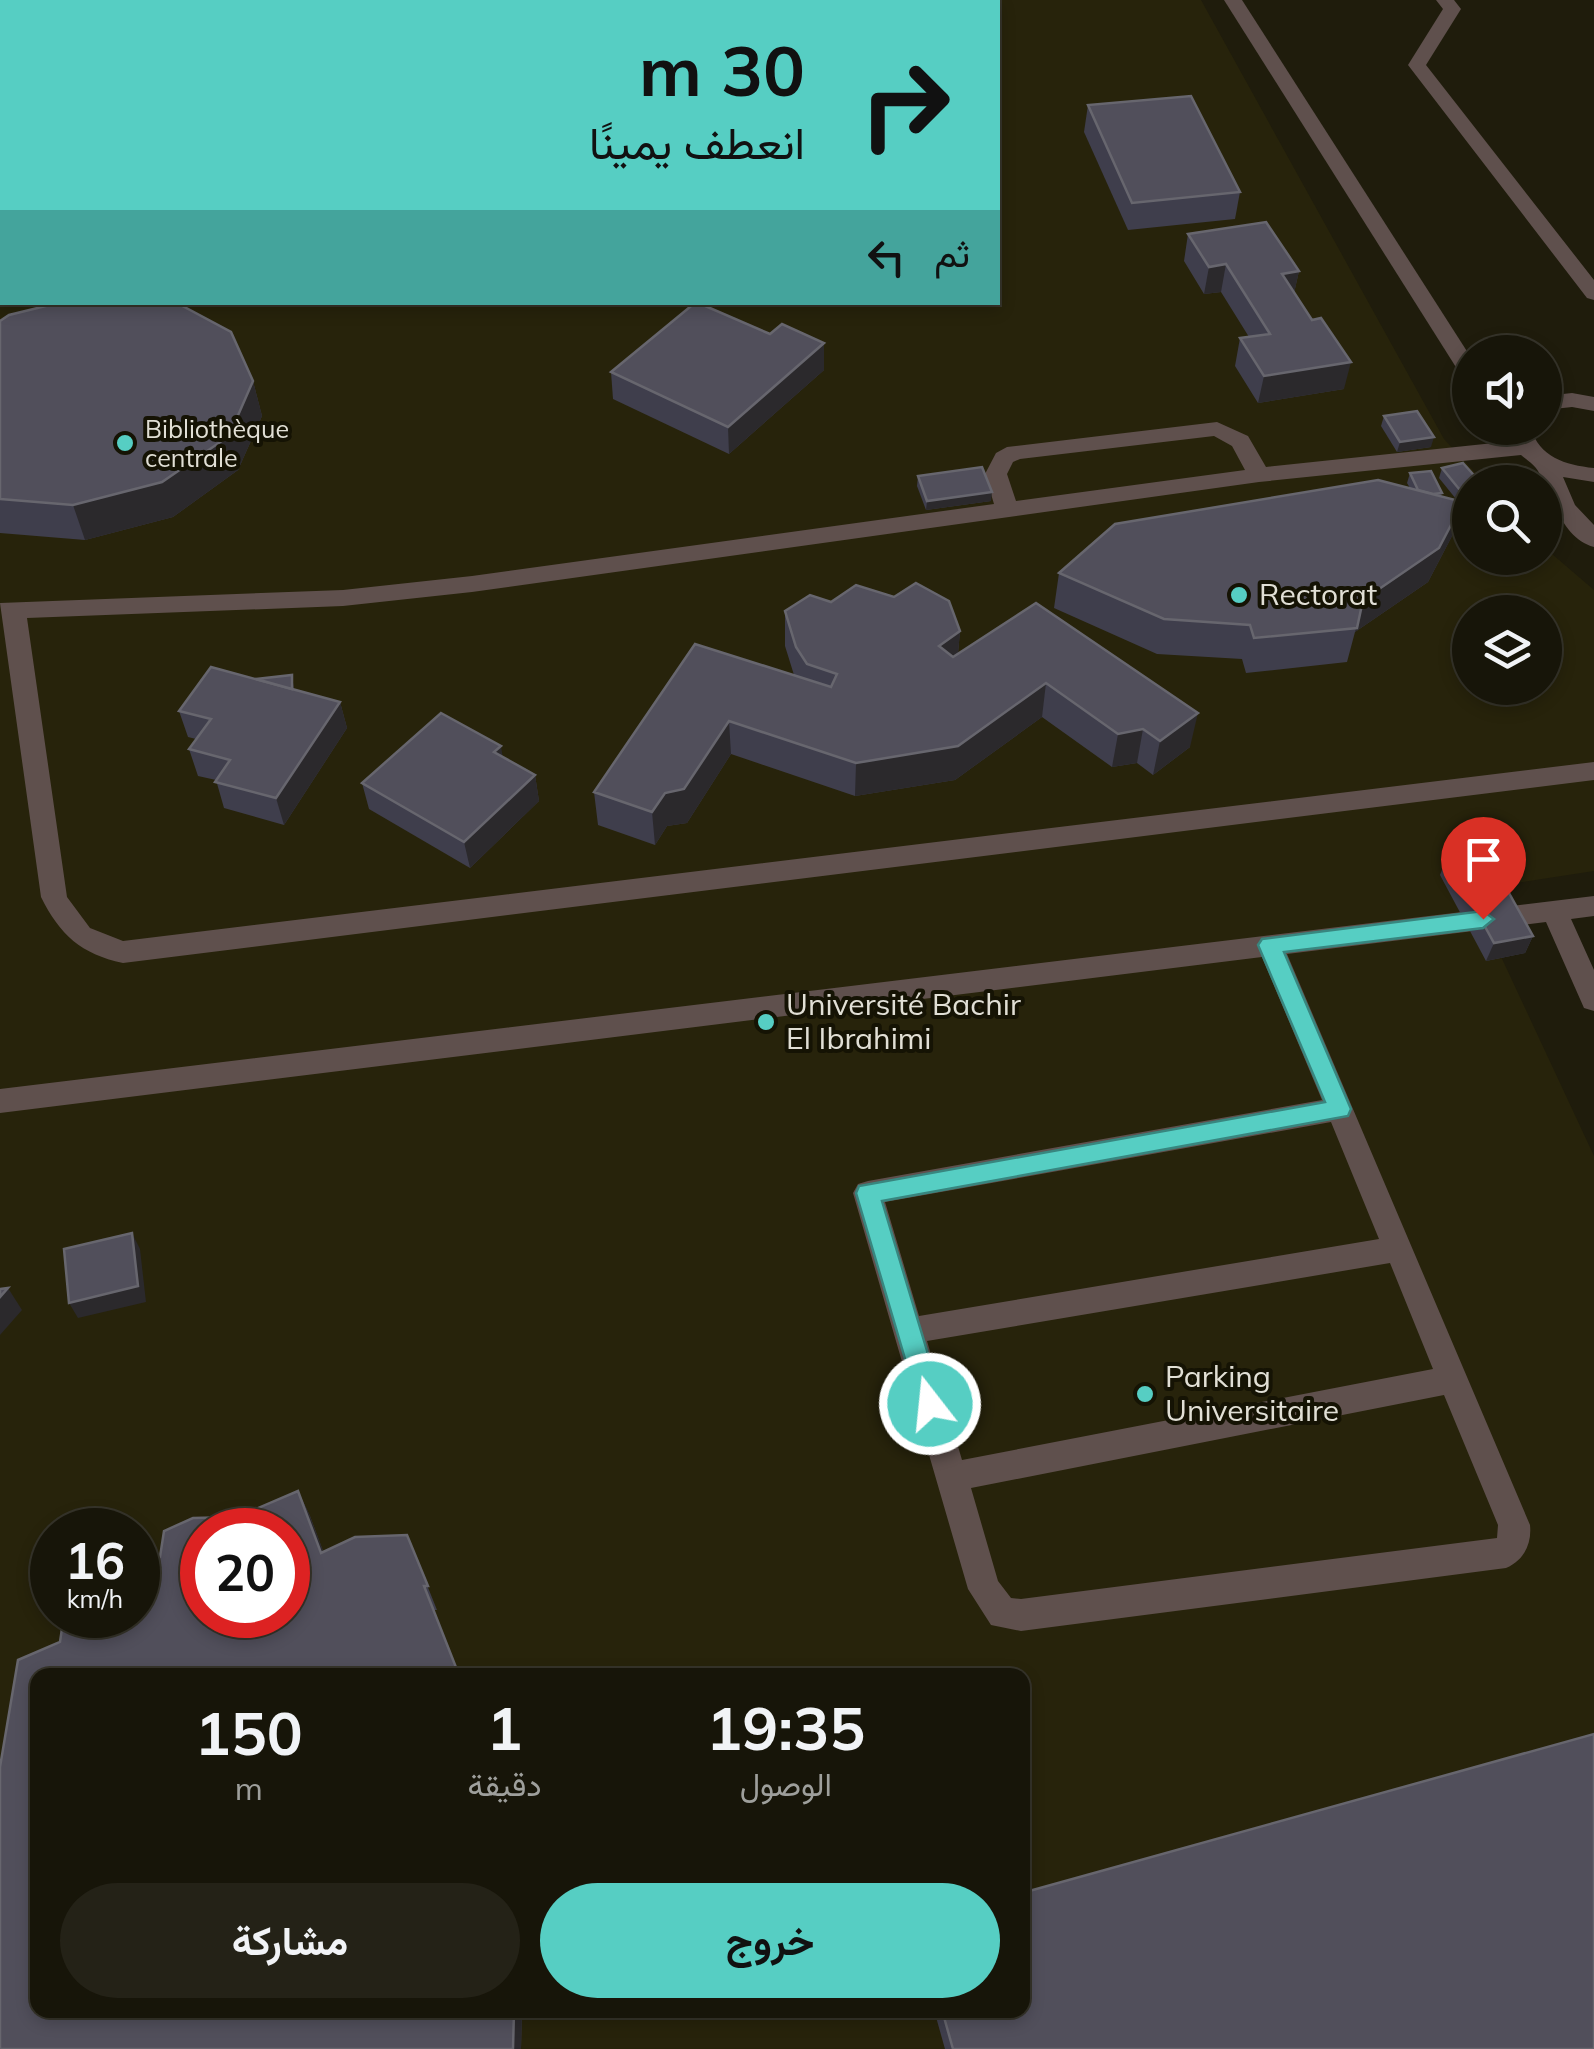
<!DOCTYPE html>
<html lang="ar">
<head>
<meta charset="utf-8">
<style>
	:root { --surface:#171509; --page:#242217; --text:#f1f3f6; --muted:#9e9f9c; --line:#36342a; --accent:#56cec3 }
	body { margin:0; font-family:Mulish,Vazirmatn,sans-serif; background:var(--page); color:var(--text); direction:rtl; height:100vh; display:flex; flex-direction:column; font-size:38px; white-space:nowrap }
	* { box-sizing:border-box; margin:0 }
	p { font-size:32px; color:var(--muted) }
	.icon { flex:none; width:55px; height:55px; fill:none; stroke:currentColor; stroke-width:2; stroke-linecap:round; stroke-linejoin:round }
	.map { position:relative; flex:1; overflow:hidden; direction:ltr }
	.panel { position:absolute; left:30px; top:1668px; width:1000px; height:350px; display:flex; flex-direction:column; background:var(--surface); border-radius:20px; box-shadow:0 5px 15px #0003,0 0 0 2px var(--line); direction:rtl }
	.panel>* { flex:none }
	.hud { position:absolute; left:0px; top:0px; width:1000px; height:305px; box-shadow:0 5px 15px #0003,0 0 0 2px var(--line); direction:rtl; background:#56cec3; color:#111; overflow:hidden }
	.fabs { position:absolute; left:1452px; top:335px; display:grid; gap:20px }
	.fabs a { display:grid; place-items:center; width:110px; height:110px; border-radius:50%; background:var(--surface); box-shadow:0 5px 15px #0003,0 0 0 2px var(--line); font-size:50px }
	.speed { position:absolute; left:30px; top:1508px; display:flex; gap:20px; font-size:50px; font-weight:700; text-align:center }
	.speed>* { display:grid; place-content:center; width:130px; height:130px; border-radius:50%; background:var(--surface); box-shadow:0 5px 15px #0003,0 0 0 2px var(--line); line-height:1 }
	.speed small { font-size:25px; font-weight:400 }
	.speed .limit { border:15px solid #d22; background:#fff; color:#111 }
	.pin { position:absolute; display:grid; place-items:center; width:85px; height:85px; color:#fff; margin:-102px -42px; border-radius:50% 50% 50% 0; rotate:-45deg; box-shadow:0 0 10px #0007 }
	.pin .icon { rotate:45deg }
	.me { position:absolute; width:110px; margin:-55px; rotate:344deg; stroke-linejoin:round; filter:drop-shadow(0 0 8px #0008) }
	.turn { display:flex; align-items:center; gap:35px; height:210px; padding:0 30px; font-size:45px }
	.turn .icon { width:130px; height:130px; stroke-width:2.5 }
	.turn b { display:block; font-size:70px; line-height:85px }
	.then { display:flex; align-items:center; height:95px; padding:0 30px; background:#0003; gap:20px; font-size:38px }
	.eta { display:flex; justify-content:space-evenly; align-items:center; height:170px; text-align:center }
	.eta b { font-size:60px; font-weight:700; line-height:70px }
	.button { display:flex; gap:20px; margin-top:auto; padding:20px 30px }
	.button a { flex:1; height:115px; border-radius:60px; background:var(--accent); color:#111; font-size:40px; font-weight:700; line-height:115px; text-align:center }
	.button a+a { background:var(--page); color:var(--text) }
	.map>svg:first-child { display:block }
</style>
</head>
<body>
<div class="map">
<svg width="1594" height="2049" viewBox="0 0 1594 2049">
	<rect width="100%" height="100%" fill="#1f1c0c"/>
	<!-- built -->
	<path fill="#27230b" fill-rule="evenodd" d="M0 0H1201L1444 439 1484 482H1470V558H1545V548L1594 590V871L1470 890 1594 1156V2049H0ZM2 2H998V302H2ZM1470 612H1545V688H1470ZM52 1530H138V1615H52ZM202 1530H288V1615H202ZM38 1675H1022V2010H38Z"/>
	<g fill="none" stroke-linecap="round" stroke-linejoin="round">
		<!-- service -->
		<g fill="#5f504d" fill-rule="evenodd">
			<polygon points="1224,0 1242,0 1470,356 1470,379 1459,372"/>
			<polygon points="1436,0 1454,0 1461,9 1426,65 1594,280 1594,300 1587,298 1408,65 1443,9"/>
			<polygon points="0,292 2,302 9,302 0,305"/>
			<polygon points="1572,393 1594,397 1594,411 1572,407 1545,410 1545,396"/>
			<path d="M1217 422 1248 436 1266 467 1513 441 1509 428H1531C1539 457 1565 465 1594 468V482L1563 477 1575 505 1594 525V547C1561 538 1552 495 1538 471 1535 465 1527 460 1521 455L1259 482 472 592 343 606 27 618 67 897 90 928 123 941 1594 762V780L123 963C81 954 60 935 41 897L0 603 343 590 472 576 994 504 985 474 996 453 1007 447ZM1214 436 1232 446 1245 470 1016 501 1007 474 1013 462 1020 459Z"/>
			<path d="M1594 896V916L1571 919 1594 970V1011L1584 1008 1546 922 1287 954 1530 1525C1532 1544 1524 1560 1506 1568L1021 1631 991 1625 968 1589 853 1193 858 1184 868 1181 1322 1100 1262 957 0 1113V1089ZM1331 1122 1379 1239 919 1316 885 1202ZM1390 1263 1433 1369 962 1460 927 1341ZM1444 1395 1498 1525 1497 1538 1021 1599 1011 1598 998 1581 971 1488Z"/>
		</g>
	</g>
	<!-- wall -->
	<g fill="#3f3e4c">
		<polygon points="1088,105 1240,192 1235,219 1128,230 1084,132"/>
		<rect x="0" y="146" width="2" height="82"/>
		<polygon points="1188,234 1299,271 1294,293 1344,389 1258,403 1235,366 1240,338 1249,337 1221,292 1204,294 1184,261"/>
		<polygon points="0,321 253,381 262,416 238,470 173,517 85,540 0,533"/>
		<polygon points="770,334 824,343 824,370 729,454 613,399 611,372"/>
		<polygon points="1384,416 1431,447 1397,452 1381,426"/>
		<polygon points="1442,468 1470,482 1470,495 1456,499 1439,478"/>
		<polygon points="1410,473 1442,493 1441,496 1463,502 1452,536 1428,582 1355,632 1347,662 1246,673 1242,659 1157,654 1054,608 1059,573 1410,488 1407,483"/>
		<polygon points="918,476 991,501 926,510 917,486"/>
		<polygon points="831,602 960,631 958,654 1036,603 1190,747 1153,775 1137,763 1112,767 1042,717 955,780 855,796 731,754 687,823 667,826 655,845 598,825 594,792 794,675 785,646 785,611"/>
		<polygon points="292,675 294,690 340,702 347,728 284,825 224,808 216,780 198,776 189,749 196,739 188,737 179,711 256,679"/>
		<polygon points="503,757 535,775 539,801 470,868 369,809 362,783"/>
		<polygon points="1447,857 1533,936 1525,953 1486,961 1440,875"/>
		<polygon points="298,1491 310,1516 323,1551 407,1535 437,1610 433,1610 38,2010 522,2010 521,2049 0,2049 60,1642 160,1557 237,1517"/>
		<polygon points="934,2010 1022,2010 1594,2049 945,2049"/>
	</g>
	<!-- shaded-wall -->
	<g fill="#2b292c">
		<polygon points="0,0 82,0 75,2 2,2 2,25 0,26"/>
		<polygon points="1226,264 1221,292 1204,294 1209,267"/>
		<polygon points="1299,271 1293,298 1282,274"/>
		<polygon points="824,343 824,370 729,454 728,427"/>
		<polygon points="1351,362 1344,389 1258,403 1264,376"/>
		<polygon points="253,381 262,416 238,470 173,517 85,540 73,505"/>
		<polygon points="1434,437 1431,447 1397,452 1400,442"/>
		<polygon points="1470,487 1470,495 1456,499 1459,489"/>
		<polygon points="992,492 991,501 926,510 927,501"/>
		<polygon points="1463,502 1452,536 1428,582 1355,632 1363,600"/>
		<polygon points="960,631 957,665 939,646"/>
		<polygon points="1046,683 1042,717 955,780 855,796 856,763"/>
		<polygon points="340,702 347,728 284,825 276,798"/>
		<polygon points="1198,713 1190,747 1153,775 1160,741"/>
		<polygon points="729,721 731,754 687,823 667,826 655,845 652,812 665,793"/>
		<polygon points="1143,729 1137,763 1112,767 1118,734"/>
		<polygon points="501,746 505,772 494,752"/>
		<polygon points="535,775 539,801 470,868 464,842"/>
		<polygon points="1533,936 1525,953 1486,961 1494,943"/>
		<polygon points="132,1233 140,1249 146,1302 78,1318 69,1303"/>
		<polygon points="8,1288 22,1310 0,1335 0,1297"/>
		<polygon points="298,1491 310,1516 333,1577 321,1553"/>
		<polygon points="514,2010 522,2010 521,2049 513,2049"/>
	</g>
	<!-- building -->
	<g fill="#514f5b" stroke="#67666e" stroke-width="2.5" fill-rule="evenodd">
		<polygon points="1191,96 1240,192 1132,203 1088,105"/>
		<rect x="0" y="146" width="2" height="63"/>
		<polygon points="1266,222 1299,271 1282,274 1312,320 1321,318 1351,362 1264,376 1240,338 1270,334 1226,264 1209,267 1188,234"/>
		<polygon points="62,302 175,302 231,332 253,381 229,436 162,482 73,505 0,499 0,321 9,315"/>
		<polygon points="696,302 770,334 782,324 824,343 728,427 611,372"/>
		<polygon points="1417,411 1434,437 1400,442 1384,416"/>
		<polygon points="1463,463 1480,482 1470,482 1470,487 1459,489 1442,468"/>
		<polygon points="982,467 992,492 927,501 918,476"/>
		<polygon points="1431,471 1442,493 1433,494 1418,490 1410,473"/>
		<polygon points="1378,480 1463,502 1439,548 1363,600 1357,628 1254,638 1250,625 1164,619 1059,573 1115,524"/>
		<polygon points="916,583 949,601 960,631 939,646 953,657 1036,603 1198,713 1160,741 1143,729 1118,734 1046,683 958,746 856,763 729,721 684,789 665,793 652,812 594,792 695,644 831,687 837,674 807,664 796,647 785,611 810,595 831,602 856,585 894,597"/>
		<polygon points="211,667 340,702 276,798 215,782 230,760 189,749 211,719 179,711"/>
		<polygon points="292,675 292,689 256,679"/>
		<polygon points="441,713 501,746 494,752 535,775 464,842 362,783"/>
		<polygon points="1485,850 1533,936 1494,943 1447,857"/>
		<polygon points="132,1233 138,1286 69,1303 64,1249"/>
		<polygon points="8,1288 0,1297 0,1289"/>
		<path d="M298 1491 321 1553 355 1537 407 1535 428 1586H424L459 1675H38V2010H514L513 2049H0V1767L18 1660 60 1642 64 1615H138V1567L160 1557 164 1531 193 1518 237 1517ZM202 1530H288V1615H202Z"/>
		<polygon points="1594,1734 1594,2049 953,2049 942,2010 1022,2010 1022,1893"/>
	</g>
	<!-- route -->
	<polygon fill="#56cec3" stroke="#38867f" stroke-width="2.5" points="1483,911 1494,919 1483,928 1284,952 1351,1109 1348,1116 882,1201 943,1404 939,1413 930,1416 921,1413 856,1193 859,1186 1325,1102 1258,945 1262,939"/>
	<!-- markers -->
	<g fill="#56cec3" stroke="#151304" stroke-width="4">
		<circle cx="125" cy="443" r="10"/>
		<circle cx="1239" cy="595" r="10"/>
		<circle cx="766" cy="1022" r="10"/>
		<circle cx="1145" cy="1394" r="10"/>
	</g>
	<g text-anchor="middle" stroke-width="8" stroke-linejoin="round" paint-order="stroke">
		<!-- far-poi labels -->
		<g font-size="25" fill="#e1dfd5" stroke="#151304" text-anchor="start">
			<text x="145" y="438">Bibliothèque<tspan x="145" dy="29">centrale</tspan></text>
		</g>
		<!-- poi labels -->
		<g font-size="30" fill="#e1dfd5" stroke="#151304" text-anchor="start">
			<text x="1259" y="605">Rectorat</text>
			<text x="786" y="1015">Université Bachir<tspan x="786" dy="34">El Ibrahimi</tspan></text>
			<text x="1165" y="1387">Parking<tspan x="1165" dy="34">Universitaire</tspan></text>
		</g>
	</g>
</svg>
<div class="fabs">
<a><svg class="icon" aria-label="sound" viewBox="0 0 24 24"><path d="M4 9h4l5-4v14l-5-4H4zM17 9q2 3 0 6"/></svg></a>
<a><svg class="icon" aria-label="search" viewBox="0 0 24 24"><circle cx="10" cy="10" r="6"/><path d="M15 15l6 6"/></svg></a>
<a><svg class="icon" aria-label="layers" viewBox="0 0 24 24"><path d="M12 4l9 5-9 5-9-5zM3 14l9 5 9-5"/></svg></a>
</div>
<div class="speed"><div>16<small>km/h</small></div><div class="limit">20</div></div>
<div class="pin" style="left:1483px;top:919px;background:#d93025"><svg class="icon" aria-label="arrive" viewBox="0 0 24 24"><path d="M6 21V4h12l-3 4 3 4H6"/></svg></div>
<svg class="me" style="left:930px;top:1404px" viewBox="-20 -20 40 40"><circle r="17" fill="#56cec3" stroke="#fff" stroke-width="3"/><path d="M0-11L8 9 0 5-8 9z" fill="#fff"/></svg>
<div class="hud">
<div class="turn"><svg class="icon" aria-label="right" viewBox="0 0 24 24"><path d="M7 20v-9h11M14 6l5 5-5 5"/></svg><div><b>30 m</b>انعطف يمينًا</div></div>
<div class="then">ثم<svg class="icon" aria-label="left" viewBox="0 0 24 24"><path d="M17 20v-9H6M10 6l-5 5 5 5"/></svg></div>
</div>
<section class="panel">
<div class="eta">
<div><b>19:35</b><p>الوصول</p></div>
<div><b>1</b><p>دقيقة</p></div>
<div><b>150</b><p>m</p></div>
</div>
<div class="button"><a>خروج</a><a>مشاركة</a></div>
</section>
</div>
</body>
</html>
